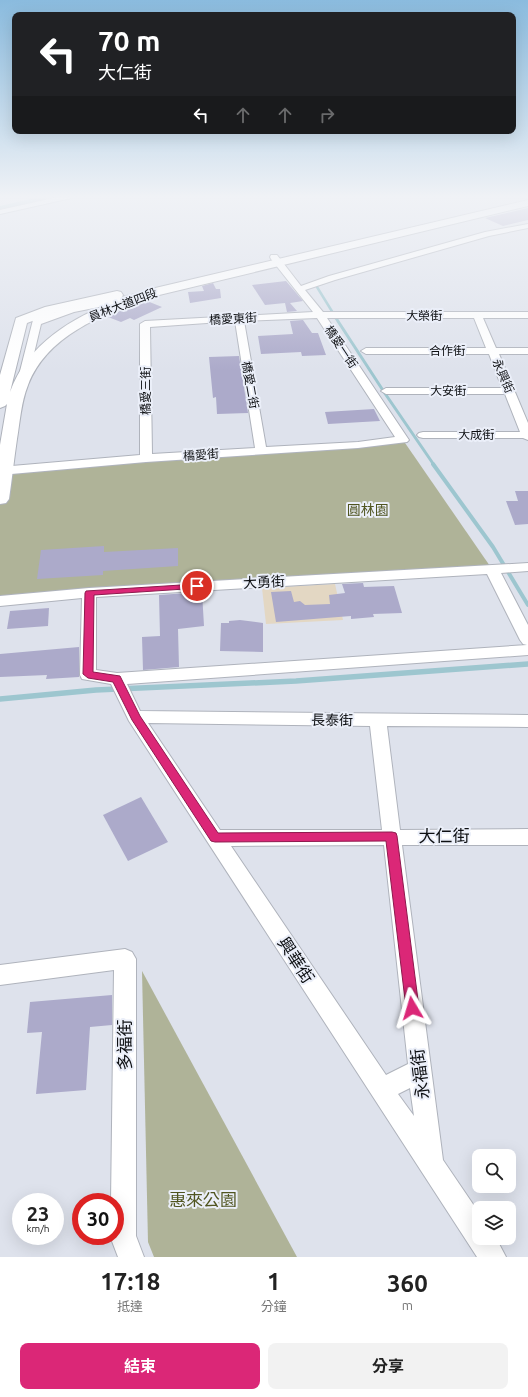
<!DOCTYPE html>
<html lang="zh-TW">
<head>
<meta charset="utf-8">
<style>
	:root { --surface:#fff; --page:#f2f2f2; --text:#222; --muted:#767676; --accent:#db2777 }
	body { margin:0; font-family:Ubuntu,"Noto Sans TC",sans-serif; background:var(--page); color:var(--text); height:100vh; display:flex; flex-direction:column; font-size:15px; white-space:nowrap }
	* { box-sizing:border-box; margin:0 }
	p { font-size:13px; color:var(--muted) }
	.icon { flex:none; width:22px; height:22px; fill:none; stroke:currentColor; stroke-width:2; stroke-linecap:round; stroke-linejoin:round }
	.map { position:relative; height:1257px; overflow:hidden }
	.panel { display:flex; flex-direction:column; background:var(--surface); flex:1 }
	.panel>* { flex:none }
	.banner { position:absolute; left:12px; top:12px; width:504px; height:122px; border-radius:8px; box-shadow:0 4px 16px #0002; background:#202124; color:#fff; overflow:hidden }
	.controls { position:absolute; left:472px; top:1149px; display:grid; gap:8px }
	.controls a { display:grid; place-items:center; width:44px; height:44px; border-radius:8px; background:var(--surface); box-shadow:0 4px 16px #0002; font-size:20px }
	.speed { position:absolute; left:12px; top:1193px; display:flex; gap:8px; font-size:20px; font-weight:700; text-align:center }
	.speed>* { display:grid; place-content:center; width:52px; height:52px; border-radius:50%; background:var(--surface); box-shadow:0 4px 16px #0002; line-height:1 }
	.speed small { font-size:10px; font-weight:400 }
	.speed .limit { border:6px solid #d22; background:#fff; color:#111 }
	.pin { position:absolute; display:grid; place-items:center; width:34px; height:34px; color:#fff; margin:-17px; border:2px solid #fff; border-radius:50%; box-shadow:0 1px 4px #0007 }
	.me { position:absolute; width:44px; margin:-22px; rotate:353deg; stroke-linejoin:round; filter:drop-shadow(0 0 3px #0008) }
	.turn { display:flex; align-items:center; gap:14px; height:84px; padding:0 20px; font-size:18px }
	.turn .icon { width:52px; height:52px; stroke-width:2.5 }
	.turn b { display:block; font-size:28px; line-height:34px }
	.lanes { display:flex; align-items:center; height:38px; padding:0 20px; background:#0003; justify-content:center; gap:20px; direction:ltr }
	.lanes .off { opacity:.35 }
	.eta { display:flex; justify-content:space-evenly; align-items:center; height:68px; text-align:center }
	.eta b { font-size:24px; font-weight:700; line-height:28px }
	.cta { display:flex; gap:8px; margin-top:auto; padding:8px 20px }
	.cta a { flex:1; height:46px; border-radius:8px; background:var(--accent); color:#fff; font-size:16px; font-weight:700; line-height:46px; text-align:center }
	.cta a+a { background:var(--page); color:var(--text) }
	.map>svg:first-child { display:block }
</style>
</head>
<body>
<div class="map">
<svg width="528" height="1257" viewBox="0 0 528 1257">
	<rect width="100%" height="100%" fill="#dee2ec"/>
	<!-- commercial -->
	<polygon fill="#e3d7c3" points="335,584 343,620 266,624 262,588"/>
	<!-- green -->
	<g fill="#afb398">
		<polygon points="403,440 492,569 0,601 0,500 4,471"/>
		<polygon points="142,971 297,1257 154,1257 148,1242"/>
	</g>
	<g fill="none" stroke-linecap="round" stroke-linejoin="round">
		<!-- stream-far3 -->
		<polyline stroke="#9dc6cf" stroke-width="2.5" points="317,287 333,313"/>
		<!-- stream-far2 -->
		<polyline stroke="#9dc6cf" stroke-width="3" points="332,312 384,392 434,465"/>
		<!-- stream-far1 -->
		<polyline stroke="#9dc6cf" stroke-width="4" points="433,464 493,547 528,605"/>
		<!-- stream -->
		<polyline stroke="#9dc6cf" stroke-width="5.5" points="0,699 96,690 296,681 528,664"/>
		<!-- canal -->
		<polygon fill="#9dc6cf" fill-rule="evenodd" points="49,195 62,195 58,197 0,210 0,206"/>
	</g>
	<!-- building -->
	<g fill="#acaaca">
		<polygon points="528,208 528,220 503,226 485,218"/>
		<polygon points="286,281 303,301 290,303 297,311 287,312 285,303 265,305 252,285"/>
		<polygon points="213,283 216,289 220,289 221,298 190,303 188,292 204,291 202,286"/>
		<polygon points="147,301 162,307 134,320 130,318 121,322 108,317 122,310"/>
		<polygon points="303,320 312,333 318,333 326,355 302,356 301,352 261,354 258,336 293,334 290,321"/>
		<polygon points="239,356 248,413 217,414 216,397 213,398 209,357"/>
		<polygon points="374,409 380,421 328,424 325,412"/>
		<polygon points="515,491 528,491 528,524 515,525 506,501 518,501"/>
		<polygon points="104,546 104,552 178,548 178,566 103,571 103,575 37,579 41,550"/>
		<polygon points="363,583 364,587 394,586 402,613 373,614 374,617 351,619 351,616 276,622 271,592 291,591 294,602 300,601 305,605 330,604 329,595 345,593 342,584"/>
		<polygon points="202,592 204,626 178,629 179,667 143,670 142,637 160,636 159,595"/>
		<polygon points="49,608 48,626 7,629 10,611"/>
		<polygon points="240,620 263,623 263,652 220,651 221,623 229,623 229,621"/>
		<polygon points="79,647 79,677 46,679 47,675 0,677 0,654"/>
		<polygon points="141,797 168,842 128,861 103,815"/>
		<polygon points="112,995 112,1025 90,1027 86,1090 36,1094 42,1032 27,1033 30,1002"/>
	</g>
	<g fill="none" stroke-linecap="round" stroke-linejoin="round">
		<!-- minor casing -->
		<g stroke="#afb3bc" stroke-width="2">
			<g id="minor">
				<polygon points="67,195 80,195 76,197 0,214 0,210"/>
				<path d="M528 224V228L489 236 335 280 305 290 323 312H528V318H483L496 348H528V354H499L528 423V440L523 438H423L419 437 417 435 419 433 423 432H520L505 394H386L381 391 386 388H502L489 354H366L361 351 366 348H486L474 318H327L409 440 407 442 358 448 146 462 0 475V467L140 455V324L145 321 313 312 271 259 270 257 271 255H277L301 286 329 276 485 232ZM317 318 395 437 358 442 266 447 244 321ZM235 321 255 448 152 454 150 327Z"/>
				<polygon points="136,294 139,295 140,297 139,299 74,312 41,324 28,379 23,382 19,381 18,379 35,312 41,312 42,316 73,307"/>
				<path d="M528 563V571L501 573 528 625V655L127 684 140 711 528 715V727L387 726 400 830 528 829V845H402L443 1160 479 1213V1238H496L506 1257H477L129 721 111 684 82 679 80 675 82 598 0 606V596L89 588ZM487 574 520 640 523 644 527 645 117 673 96 670V597ZM148 723 370 726 382 830H220ZM384 845 408 1064 386 1075 231 846ZM410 1088 414 1116 398 1094Z"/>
				<polygon points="125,949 132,952 136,959 136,1236 144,1257 118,1257 110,1236 115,1236 115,1202 111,1202 114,970 0,985 0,965"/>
			</g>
		</g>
		<!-- secondary casing -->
		<g stroke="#afb3bc" stroke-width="2">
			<path id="secondary" d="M528 200V206L155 296C107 313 48 333 28 385 21 402 20 421 17 439 14 459 12 479 9 499L6 503 0 504V445L7 404 5 406 0 408V375L16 318 45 307 117 291 121 292 123 295 121 298 54 313 27 323 10 392C27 345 71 318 116 301 128 297 139 292 151 289Z"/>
		</g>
		<!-- minor -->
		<use href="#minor" fill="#fff" fill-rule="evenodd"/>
		<!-- secondary -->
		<use href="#secondary" fill="#fff" fill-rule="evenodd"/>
	</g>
	<!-- sky -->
	<linearGradient id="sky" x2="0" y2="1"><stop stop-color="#8abbde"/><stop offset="0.53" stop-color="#f0f2f6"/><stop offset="1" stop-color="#f0f2f6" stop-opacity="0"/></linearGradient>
	<rect width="528" height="371" fill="url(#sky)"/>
	<!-- route -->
	<polygon fill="#db2777" stroke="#8e194d" points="197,584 202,586 200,588 94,595 93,672 120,676 140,716 218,833 392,832 396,833 397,836 419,1008 417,1012 412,1014 408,1012 406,1008 386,841 215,842 211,841 132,720 113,682 88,678 83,674 85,593 86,591"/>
	<g text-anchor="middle" stroke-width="4" stroke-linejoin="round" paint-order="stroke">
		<!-- far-street labels -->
		<g font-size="12" fill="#0d0f12" stroke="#ebeff9">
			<text transform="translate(123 305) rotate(-21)" y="4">員林大道四段</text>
			<text x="424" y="320">大榮街</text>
			<text transform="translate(233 319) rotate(-3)" y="4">橋愛東街</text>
			<text transform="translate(341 347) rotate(56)" y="4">橋愛一街</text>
			<text x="447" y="355">合作街</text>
			<text transform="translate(503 376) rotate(67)" y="4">永興街</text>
			<text transform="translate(250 385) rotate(80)" y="4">橋愛二街</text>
			<text transform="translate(146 391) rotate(-90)" y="4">橋愛三街</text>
			<text x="448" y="395">大安街</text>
			<text x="476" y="439">大成街</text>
			<text transform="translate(201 455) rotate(-4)" y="4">橋愛街</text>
		</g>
		<!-- park labels -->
		<g font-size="14" fill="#505520" stroke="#ebeff9">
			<text x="368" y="515">圓林園</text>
		</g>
		<!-- street labels -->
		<g font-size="14" fill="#0d0f12" stroke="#ebeff9">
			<text transform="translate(264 582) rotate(-3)" y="5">大勇街</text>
			<text transform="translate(332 720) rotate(1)" y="5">長泰街</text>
		</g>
		<!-- near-street labels -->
		<g font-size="17" fill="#0d0f12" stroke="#ebeff9">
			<text x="444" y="842">大仁街</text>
			<text transform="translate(296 960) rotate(57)" y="6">興華街</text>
			<text transform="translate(125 1045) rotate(-90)" y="6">多福街</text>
			<text transform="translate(420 1074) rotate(-97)" y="6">永福街</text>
		</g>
		<!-- near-park labels -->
		<g font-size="17" fill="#505520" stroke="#ebeff9">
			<text x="203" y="1206">惠來公園</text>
		</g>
	</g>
</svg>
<div class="controls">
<a><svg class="icon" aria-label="search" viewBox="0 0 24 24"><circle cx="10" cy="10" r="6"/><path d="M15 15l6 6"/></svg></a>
<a><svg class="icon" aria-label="layers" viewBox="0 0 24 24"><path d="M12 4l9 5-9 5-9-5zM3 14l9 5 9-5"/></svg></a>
</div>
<div class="speed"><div>23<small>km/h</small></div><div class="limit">30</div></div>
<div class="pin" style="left:197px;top:586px;background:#d93025"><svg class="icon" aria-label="arrive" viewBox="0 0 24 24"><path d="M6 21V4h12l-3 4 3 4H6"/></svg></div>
<svg class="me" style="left:412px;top:1008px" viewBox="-20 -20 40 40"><path d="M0-17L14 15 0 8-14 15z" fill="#db2777" stroke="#fff" stroke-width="4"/></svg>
<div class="banner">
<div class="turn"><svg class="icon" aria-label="left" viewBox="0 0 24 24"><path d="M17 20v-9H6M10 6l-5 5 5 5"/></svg><div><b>70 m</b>大仁街</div></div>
<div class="lanes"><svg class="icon" aria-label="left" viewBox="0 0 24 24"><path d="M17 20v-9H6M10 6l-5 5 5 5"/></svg><svg class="icon off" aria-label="ahead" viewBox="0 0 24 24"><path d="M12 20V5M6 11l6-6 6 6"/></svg><svg class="icon off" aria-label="ahead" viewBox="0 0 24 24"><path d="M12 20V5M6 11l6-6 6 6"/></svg><svg class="icon off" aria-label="right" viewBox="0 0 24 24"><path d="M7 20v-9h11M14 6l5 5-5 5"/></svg></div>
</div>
</div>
<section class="panel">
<div class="eta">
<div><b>17:18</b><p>抵達</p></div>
<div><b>1</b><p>分鐘</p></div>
<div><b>360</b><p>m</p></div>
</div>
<div class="cta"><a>結束</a><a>分享</a></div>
</section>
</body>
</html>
